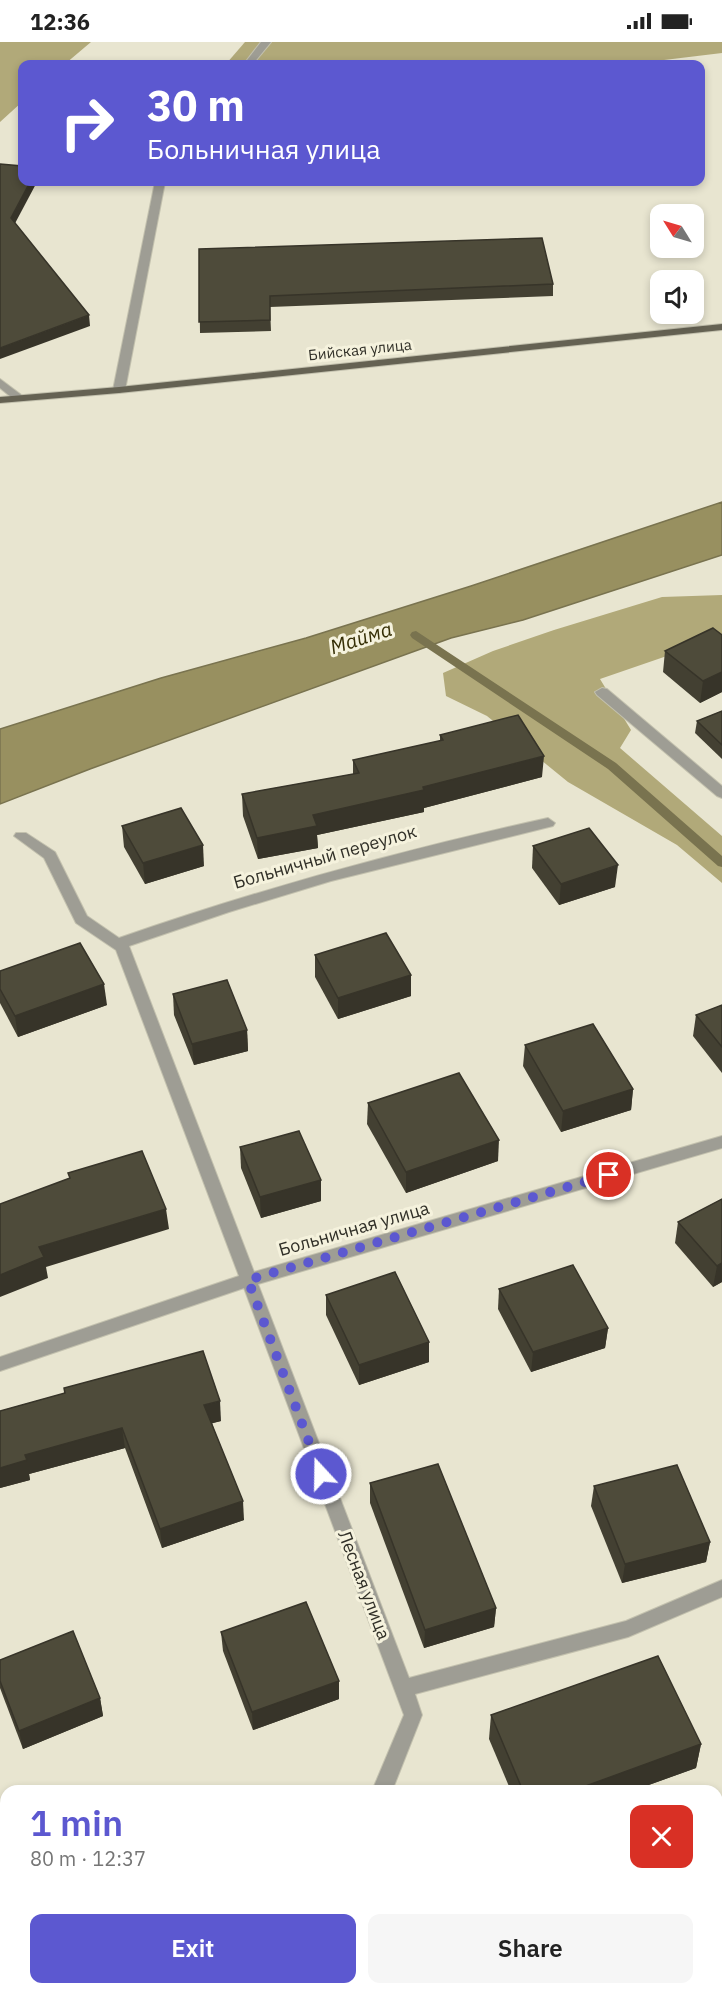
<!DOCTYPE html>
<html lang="en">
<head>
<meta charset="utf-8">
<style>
	:root { --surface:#fff; --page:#f6f6f6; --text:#222; --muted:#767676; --accent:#5c58d0 }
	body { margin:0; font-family:"IBM Plex Sans",sans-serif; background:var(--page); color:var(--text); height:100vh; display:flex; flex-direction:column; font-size:22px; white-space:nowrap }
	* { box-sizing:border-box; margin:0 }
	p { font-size:20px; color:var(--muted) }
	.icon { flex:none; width:33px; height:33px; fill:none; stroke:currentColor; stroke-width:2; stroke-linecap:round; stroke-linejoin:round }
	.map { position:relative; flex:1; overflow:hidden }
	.details { position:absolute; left:0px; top:1743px; width:723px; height:210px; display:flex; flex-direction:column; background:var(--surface); border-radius:18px 18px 0 0; box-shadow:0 3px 9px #0003 }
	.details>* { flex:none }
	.hud { position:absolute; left:18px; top:18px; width:687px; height:126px; border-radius:12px; box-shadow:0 3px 9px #0003; background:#5c58d0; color:#fff; overflow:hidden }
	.needle { width:39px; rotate:307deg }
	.fabs { position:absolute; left:650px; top:162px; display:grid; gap:12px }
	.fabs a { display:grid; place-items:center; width:54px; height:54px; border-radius:12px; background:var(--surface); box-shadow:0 3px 9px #0003; font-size:30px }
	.pin { position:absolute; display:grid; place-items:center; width:51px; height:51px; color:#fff; margin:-26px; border:3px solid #fff; border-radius:50%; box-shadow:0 2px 6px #0007 }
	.me { position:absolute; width:66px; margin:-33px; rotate:339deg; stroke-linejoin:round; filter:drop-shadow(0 0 4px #0008) }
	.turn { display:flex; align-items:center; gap:21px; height:126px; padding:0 30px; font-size:27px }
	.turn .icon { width:78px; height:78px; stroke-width:2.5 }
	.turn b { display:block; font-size:42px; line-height:51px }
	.round { display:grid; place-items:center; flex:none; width:63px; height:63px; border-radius:12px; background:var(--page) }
	.headline { display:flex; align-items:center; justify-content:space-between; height:102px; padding:0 30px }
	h1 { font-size:36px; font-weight:600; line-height:45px; color:var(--accent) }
	.primary-button { display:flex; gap:12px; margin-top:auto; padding:12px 30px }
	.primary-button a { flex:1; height:69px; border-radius:12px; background:var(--accent); color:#fff; font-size:24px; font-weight:600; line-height:69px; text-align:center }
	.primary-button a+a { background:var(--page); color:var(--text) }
	.status { display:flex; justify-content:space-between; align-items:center; height:42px; padding:0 30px; background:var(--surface); direction:ltr }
	.status svg { height:16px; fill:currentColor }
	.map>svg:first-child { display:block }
</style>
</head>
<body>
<div class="status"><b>12:36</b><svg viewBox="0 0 49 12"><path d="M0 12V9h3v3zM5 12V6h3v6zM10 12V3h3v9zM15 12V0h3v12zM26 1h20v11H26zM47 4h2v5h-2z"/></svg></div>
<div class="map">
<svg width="722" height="1953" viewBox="0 0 722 1953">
	<rect width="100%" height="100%" fill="#e8e5d0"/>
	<!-- forest -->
	<g fill="#b1a979">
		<polygon points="0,0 91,0 65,22 22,22 22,60 0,80"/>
		<polygon points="245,0 722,0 722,11 631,22 226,22"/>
		<polygon points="722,553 722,595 600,637 631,688 620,706 722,794 722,841 677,803 568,740 487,674 446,654 443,631 493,609 554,588 662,555"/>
	</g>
	<!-- water -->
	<polygon fill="#989060" stroke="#79734f" stroke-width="1.5" points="722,460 722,513 523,578 451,596 90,727 0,762 0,687 161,636 306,596 471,544"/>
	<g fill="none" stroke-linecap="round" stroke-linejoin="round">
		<!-- stream -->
		<polygon fill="#79734f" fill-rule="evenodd" points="416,589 616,721 722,814 722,825 718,824 608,727 412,596 410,593 412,590"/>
		<!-- lane casing -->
		<g stroke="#c3c1ae" stroke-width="2">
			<g id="lane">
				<polygon points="261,0 271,0 253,22 244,22"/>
				<polygon points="155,140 165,140 125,348 119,351 113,348"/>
				<polygon points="0,337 24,355 24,359 16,359 0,346"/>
			</g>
		</g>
		<!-- street casing -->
		<g stroke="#c3c1ae" stroke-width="2">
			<g id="street">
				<polygon points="602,646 607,647 722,744 722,756 717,754 597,653 595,650"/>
				<path d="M548 776 555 781 553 784 331 839 229 870 129 904 254 1230 722 1094V1106L258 1242 409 1636 626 1579 722 1538V1555L628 1595 415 1652 422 1673 392 1749H372L404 1673 244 1246 0 1329V1315L239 1234 116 908 76 881 44 816 14 794 16 791H26L55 810 87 874 119 896C260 847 403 808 548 776Z"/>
				<polygon points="402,1947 422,1947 424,1953 404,1953"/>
			</g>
		</g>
		<!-- primary casing -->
		<g stroke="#c3c1ae" stroke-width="2">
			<polygon id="primary" points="722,282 722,288 119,351 0,361 0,355 119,345"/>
		</g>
		<!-- lane -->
		<use href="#lane" fill="#9e9d94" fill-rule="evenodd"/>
		<!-- street -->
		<use href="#street" fill="#9e9d94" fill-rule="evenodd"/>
		<!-- primary -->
		<use href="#primary" fill="#656253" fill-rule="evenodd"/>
	</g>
	<!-- wall -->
	<g fill="#434032">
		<polygon points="199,207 553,242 553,254 270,265 271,289 200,291"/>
		<polygon points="722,593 722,650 700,661 663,630 665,609"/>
		<polygon points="722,669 722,717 695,691 697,679"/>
		<polygon points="440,693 542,735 424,766 424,770 317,793 318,806 258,817 243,774 242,752 353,732 353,718 440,699"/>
		<polygon points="122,784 204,824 145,842 124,805"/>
		<polygon points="533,804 615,845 559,863 532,826"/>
		<polygon points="315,913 411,933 411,954 338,977 315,935"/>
		<polygon points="0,929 107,963 18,995 0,961"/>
		<polygon points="173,952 247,988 248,1009 194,1023 174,973"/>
		<polygon points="722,963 722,1031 693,994 696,973"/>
		<polygon points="525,1003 633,1047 631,1068 561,1090 523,1024"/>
		<polygon points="368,1061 498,1119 406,1151 367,1082"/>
		<polygon points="240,1105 321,1138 321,1159 261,1176 241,1126"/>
		<polygon points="722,1157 722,1240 713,1245 675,1201 678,1180"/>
		<polygon points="499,1247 608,1286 605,1306 531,1330 498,1267"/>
		<polygon points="326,1253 429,1300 429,1320 359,1343 326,1273"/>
		<polygon points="64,1346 221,1379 212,1381 244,1478 162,1506 125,1406 29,1432 30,1438 0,1446 0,1369 65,1351"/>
		<polygon points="370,1441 496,1566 494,1585 424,1606 370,1461"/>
		<polygon points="594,1444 710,1500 706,1520 622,1541 591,1464"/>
		<polygon points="221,1590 339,1657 253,1688 223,1609"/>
		<polygon points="0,1618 100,1656 103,1674 23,1707 0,1646"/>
		<polygon points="491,1673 701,1702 696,1726 632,1749 511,1749 489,1697"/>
		<polygon points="578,1947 687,1947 674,1953 581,1953"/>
	</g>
	<!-- shaded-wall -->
	<g fill="#373429">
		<polygon points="30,140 37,140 12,187 11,176"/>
		<polygon points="89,273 90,284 0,317 0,306"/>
		<polygon points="722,630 722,650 700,661 703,639"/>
		<polygon points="544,714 542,735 424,766 424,770 317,793 318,806 258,817 257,796 313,773"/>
		<polygon points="203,803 204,824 145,842 143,821"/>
		<polygon points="618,823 615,845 559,863 561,842"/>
		<polygon points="411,933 411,954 338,977 338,956"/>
		<polygon points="104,942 107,963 18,995 15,974"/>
		<polygon points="247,988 248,1009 194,1023 192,1002"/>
		<polygon points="633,1047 631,1068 561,1090 563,1069"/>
		<polygon points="499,1098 498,1119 406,1151 406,1130"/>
		<polygon points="321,1138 321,1159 261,1176 260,1155"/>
		<polygon points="166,1167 169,1187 46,1225 48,1236 0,1255 0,1233 39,1205"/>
		<polygon points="722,1221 722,1240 713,1245 717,1224"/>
		<polygon points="608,1286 605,1306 531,1330 533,1310"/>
		<polygon points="429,1300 429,1320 359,1343 359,1323"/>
		<polygon points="220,1359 221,1379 206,1383 204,1363"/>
		<polygon points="122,1386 125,1406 29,1432 30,1438 0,1446 0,1426 25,1413"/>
		<polygon points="243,1459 244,1478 162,1506 160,1487"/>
		<polygon points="710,1500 706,1520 622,1541 625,1522"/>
		<polygon points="496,1566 494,1585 424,1606 425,1588"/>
		<polygon points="339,1639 339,1657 253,1688 252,1670"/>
		<polygon points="100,1656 103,1674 23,1707 19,1689"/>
		<polygon points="701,1702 696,1726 632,1749 572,1749"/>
		<polygon points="722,1913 722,1931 717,1933 717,1915"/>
		<polygon points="646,1947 687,1947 674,1953 632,1953"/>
	</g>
	<!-- building -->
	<g fill="#4e4b3a" stroke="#373429" stroke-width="1.5">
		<polygon points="0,122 22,124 22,140 30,140 11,176 89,273 0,306"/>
		<polygon points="542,196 553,242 270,254 270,278 199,280 199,207"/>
		<polygon points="713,586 722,593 722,630 703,639 665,609"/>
		<polygon points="722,669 722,703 697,679"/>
		<polygon points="518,673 544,714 423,745 424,748 313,773 317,784 257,796 242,752 359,731 353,718 443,698 440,693"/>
		<polygon points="181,766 203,803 143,821 122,784"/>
		<polygon points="589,786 618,823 561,842 533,804"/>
		<polygon points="386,891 411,933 338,956 315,913"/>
		<polygon points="80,901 104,942 15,974 0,947 0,929"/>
		<polygon points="227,938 247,988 192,1002 173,952"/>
		<polygon points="722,963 722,1005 696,973"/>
		<polygon points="593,982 633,1047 563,1069 525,1003"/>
		<polygon points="459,1031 499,1098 406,1130 368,1061"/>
		<polygon points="299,1089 321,1138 260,1155 240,1105"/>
		<polygon points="142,1109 166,1167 39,1205 44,1215 0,1233 0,1162 70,1136 68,1131"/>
		<polygon points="722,1157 722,1221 717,1224 678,1180"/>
		<polygon points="573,1223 608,1286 533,1310 499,1247"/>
		<polygon points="395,1230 429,1300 359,1323 326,1253"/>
		<polygon points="203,1309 220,1359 204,1363 243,1459 160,1487 122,1386 25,1413 27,1418 0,1426 0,1369 65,1351 64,1346"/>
		<polygon points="438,1422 496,1566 425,1588 370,1441"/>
		<polygon points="677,1423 710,1500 625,1522 594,1444"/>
		<polygon points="306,1560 339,1639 252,1670 221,1590"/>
		<polygon points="73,1589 100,1656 19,1689 0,1639 0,1618"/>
		<polygon points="658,1614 701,1702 572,1749 523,1749 491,1673"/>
		<polygon points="722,1794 722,1913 717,1915 717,1796"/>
		<polygon points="593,1947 646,1947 632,1953 596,1953"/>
	</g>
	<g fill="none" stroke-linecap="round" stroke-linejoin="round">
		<!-- route -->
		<polyline stroke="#5c58d0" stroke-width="10" stroke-dasharray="0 18" points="321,1432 248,1238 609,1133"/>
	</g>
	<g text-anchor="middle" stroke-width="6" stroke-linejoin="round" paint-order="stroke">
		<!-- far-street labels -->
		<g font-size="15" fill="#313028" stroke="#f5f2dd">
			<text transform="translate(360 308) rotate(-6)" y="5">Бийская улица</text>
		</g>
		<!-- street labels -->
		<g font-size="18" fill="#313028" stroke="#f5f2dd">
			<text transform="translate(325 815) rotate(-16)" y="6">Больничный переулок</text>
			<text transform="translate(354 1187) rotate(-16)" y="6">Больничная улица</text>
			<text transform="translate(364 1543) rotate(69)" y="6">Лесная улица</text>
		</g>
		<!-- water labels -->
		<g font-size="20" font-style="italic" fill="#352e05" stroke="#f5f2dd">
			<text transform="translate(361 596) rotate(-18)" y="7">Майма</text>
		</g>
	</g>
</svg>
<div class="fabs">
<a><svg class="needle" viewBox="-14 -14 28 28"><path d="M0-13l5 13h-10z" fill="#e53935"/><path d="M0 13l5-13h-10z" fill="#767676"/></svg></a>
<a><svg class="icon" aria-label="sound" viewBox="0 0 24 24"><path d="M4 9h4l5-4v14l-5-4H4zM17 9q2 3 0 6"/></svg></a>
</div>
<div class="pin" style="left:609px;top:1133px;background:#d93025"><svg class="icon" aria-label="arrive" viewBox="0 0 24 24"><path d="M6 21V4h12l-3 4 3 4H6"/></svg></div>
<svg class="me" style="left:321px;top:1432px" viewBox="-20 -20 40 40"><circle r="17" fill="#5c58d0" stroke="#fff" stroke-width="3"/><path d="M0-11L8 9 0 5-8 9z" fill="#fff"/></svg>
<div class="hud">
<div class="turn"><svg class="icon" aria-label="right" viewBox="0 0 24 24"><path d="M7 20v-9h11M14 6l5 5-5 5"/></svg><div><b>30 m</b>Больничная улица</div></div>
</div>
<section class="details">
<div class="headline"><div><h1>1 min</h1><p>80 m · 12:37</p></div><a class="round" style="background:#d93025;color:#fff"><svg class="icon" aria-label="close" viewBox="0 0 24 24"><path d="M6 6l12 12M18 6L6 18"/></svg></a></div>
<div class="primary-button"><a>Exit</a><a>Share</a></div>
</section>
</div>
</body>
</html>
